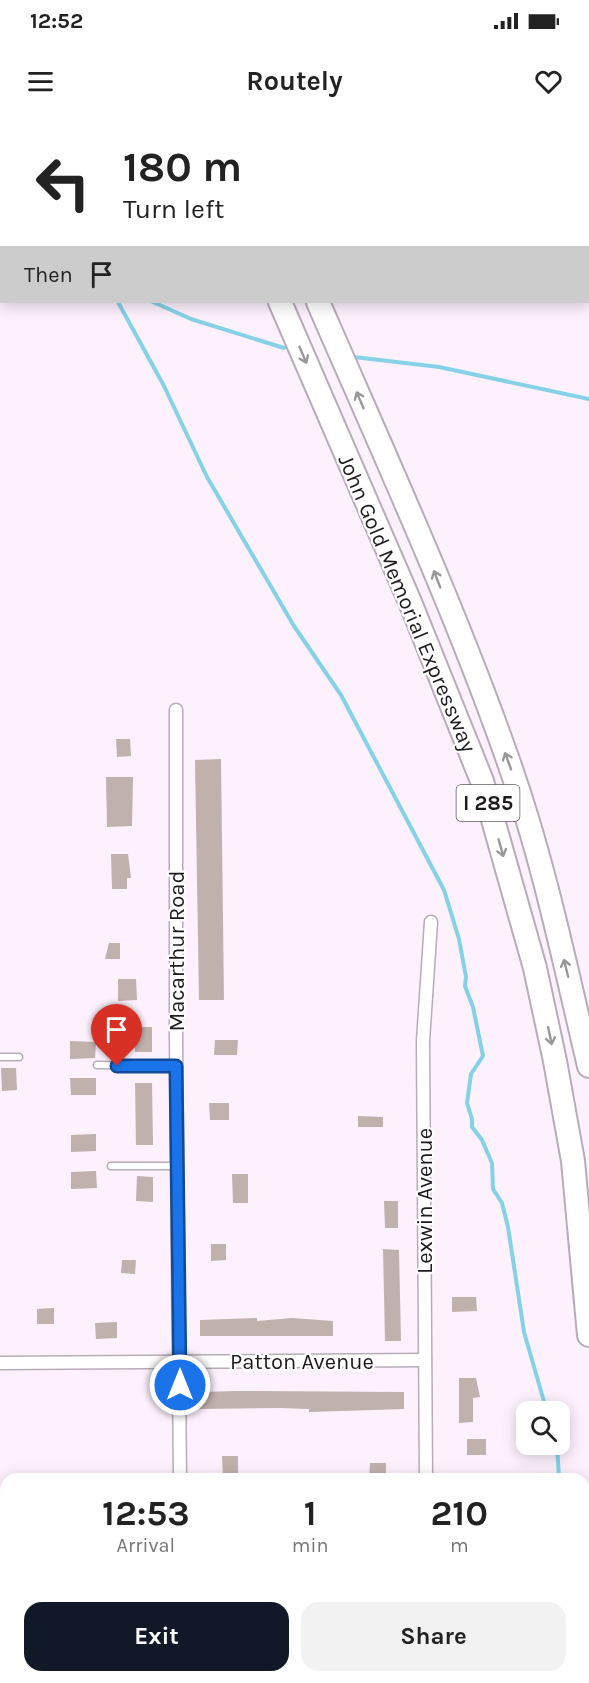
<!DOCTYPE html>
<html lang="en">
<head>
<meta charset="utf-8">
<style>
	:root { --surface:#fff; --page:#f2f2f2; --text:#222; --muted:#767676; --accent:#111827 }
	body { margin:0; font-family:Karla,sans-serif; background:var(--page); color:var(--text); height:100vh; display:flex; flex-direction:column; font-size:22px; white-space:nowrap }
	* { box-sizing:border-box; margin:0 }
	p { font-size:20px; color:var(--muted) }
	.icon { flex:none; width:33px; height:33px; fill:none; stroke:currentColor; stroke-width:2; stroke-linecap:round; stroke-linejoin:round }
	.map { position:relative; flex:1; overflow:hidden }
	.panel { position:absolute; left:0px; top:1353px; width:590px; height:210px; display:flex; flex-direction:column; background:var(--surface); border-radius:18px 18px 0 0; box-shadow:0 3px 15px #0003 }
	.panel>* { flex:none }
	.top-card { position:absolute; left:0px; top:0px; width:590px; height:183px; box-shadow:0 3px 15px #0003; background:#fff; color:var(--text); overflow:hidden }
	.fabs { position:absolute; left:516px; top:1281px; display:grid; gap:12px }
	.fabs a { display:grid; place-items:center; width:54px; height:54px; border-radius:12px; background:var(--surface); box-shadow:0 3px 15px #0003; font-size:30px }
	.pin { position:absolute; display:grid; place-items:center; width:51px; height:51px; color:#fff; margin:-62px -26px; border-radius:50% 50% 50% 0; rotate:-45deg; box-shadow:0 0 6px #0007 }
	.pin .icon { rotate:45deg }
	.me { position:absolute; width:66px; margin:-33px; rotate:0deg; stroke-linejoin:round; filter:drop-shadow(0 0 4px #0008) }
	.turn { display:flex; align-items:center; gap:21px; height:126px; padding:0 24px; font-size:27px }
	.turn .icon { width:78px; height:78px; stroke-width:2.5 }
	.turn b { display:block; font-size:42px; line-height:51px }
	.then { display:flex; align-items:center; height:57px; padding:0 24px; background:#0003; gap:12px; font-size:22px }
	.eta { display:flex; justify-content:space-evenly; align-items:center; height:102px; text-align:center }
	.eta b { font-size:36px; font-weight:700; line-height:42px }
	.button { display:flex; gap:12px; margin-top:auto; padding:12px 24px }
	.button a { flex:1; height:69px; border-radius:18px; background:var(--accent); color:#fff; font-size:24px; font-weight:700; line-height:69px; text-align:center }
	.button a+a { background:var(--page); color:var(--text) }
	.status { display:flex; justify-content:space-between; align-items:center; height:42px; padding:0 30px; background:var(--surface); direction:ltr }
	.status svg { height:16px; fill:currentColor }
	header { display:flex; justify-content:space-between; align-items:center; height:78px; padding:0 24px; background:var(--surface); font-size:27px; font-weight:700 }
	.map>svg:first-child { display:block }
</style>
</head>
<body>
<div class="status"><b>12:52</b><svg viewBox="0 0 49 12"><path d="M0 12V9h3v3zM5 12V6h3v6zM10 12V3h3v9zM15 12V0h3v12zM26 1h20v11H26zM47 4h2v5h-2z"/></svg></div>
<header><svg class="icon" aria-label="menu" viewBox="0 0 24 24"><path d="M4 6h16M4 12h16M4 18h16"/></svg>Routely<svg class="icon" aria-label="heart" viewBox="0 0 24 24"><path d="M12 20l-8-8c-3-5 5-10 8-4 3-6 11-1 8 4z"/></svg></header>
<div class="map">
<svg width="589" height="1563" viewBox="0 0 589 1563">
	<rect width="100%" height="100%" fill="#fcf1fd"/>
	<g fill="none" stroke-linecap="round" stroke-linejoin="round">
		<!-- stream -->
		<g stroke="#85d2e8" stroke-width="4">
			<polyline points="3,0 5,2"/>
			<polyline points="118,182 164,266 207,357 294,506 341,575 444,770 459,819 466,857 465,866 473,887 483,936 471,954 467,983 472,999 472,1007 482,1020 492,1043 493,1069 502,1083 508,1107 524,1212 547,1292"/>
			<polyline points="153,182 191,199 284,228"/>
			<polyline points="354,237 439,247 589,279"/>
			<polyline points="557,1324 559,1359"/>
		</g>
	</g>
	<!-- building -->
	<g fill="#c1b1ad">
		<polygon points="116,619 130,619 131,636 117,637"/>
		<polygon points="221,639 224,880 199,880 195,640"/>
		<polygon points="106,657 133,657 132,706 107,707"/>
		<polygon points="111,734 128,734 131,758 127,758 127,769 112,769"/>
		<polygon points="109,823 120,823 120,839 105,839"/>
		<polygon points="118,859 136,859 137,880 118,881"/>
		<rect x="135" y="907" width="17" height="25"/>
		<polygon points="215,920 238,920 237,935 214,935"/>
		<polygon points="70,921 96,922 95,938 70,939"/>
		<polygon points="1,948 16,948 17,970 2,971"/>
		<polygon points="70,958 96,958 96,975 71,975"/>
		<polygon points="135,963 152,963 153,1025 136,1025"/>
		<polygon points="209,983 229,983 229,1000 210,1000"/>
		<polygon points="358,996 383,997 383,1007 358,1007"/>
		<polygon points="96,1014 96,1031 71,1032 71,1015"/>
		<polygon points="96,1051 97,1068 71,1069 71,1052"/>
		<polygon points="232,1054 248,1054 248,1083 233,1083"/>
		<polygon points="137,1056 153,1057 153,1082 136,1081"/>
		<polygon points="384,1081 398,1081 398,1108 385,1108"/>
		<polygon points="211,1124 226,1124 226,1140 211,1141"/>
		<polygon points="383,1129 399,1130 401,1221 385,1221"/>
		<polygon points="122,1140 136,1140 135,1154 121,1153"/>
		<polygon points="452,1177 476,1177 477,1191 452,1192"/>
		<polygon points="54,1188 54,1204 37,1204 37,1189"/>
		<polygon points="257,1198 257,1201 292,1198 333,1201 333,1216 200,1216 200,1200"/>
		<polygon points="117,1202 117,1218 96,1219 95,1203"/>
		<polygon points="459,1258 476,1258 480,1277 473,1278 473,1302 459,1303"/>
		<polygon points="236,1271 404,1272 404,1289 309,1292 309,1289 281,1288 200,1289 201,1272"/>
		<rect x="467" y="1319" width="19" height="16"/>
		<polygon points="222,1336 238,1336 238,1359 223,1359"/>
		<polygon points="370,1343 386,1343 386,1359 369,1359"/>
	</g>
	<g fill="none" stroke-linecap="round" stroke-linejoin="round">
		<!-- lane casing -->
		<g stroke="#b7acb7" stroke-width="9">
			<g id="lane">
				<polyline points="0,937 19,937"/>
				<polyline points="97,945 176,946"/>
				<polyline points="111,1046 177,1046"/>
				<polyline points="339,1557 339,1563"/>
				<polyline points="319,1563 319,1557"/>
			</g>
		</g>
		<!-- street casing -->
		<g stroke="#b7acb7" stroke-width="15">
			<g id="street">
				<polyline points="176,590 176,916 180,1359"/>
				<polyline points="0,1243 425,1240"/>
				<polyline points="426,1359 423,921 431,802"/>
				<polyline points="182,1557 182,1563"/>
				<polyline points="428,1557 428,1563"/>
			</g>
		</g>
		<!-- highway casing -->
		<g stroke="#b7acb7" stroke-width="26">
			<g id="highway">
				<polyline points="203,0 203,2"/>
				<polyline points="240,0 241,2"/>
				<polyline points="280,182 410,482 482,661 535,848 555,941 573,1041 589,1215"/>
				<path d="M318 182C384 334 454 486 509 643 544 742 565 845 589 946"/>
				<polyline points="584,1524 589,1432"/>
				<polyline points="578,1563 579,1557"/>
			</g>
		</g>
		<!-- lane -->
		<use href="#lane" stroke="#fff" stroke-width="6"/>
		<!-- street -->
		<use href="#street" stroke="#fff" stroke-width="12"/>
		<!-- highway -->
		<use href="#highway" stroke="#fff" stroke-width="22"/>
	</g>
	<!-- one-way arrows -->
	<defs><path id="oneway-shaft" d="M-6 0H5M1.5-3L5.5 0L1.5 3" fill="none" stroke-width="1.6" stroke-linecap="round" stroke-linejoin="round" transform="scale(1.5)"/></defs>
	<g stroke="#999899">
		<use href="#oneway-shaft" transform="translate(303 235) rotate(67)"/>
		<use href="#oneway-shaft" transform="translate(360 280) rotate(-113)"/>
		<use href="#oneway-shaft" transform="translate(437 459) rotate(-111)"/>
		<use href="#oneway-shaft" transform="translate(508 641) rotate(-110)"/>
		<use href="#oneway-shaft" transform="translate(501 728) rotate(74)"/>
		<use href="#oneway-shaft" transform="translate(566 848) rotate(-104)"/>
		<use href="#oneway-shaft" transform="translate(550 916) rotate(78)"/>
	</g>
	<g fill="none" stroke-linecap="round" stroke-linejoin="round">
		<!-- route casing -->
		<g stroke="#114b97" stroke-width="15">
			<polyline id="route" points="117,946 176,946 180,1265"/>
		</g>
		<!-- route -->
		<use href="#route" stroke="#1a73e8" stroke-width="10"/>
	</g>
	<g text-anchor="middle" stroke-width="4.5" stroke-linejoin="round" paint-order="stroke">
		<!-- shield labels -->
		<rect fill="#fff" stroke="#615e61" stroke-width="1.5" x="456.5" y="665" width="63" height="36" rx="4.5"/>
		<g font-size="21" font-weight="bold" fill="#1d191d">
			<text x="488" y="690">I 285</text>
		</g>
		<!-- street labels -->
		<g font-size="22" fill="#1d191d" stroke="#fff">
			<text transform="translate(408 483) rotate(67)" y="8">John Gold Memorial Expressway</text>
			<text transform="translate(176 831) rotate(-90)" y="8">Macarthur Road</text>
			<text transform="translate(424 1081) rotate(-90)" y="8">Lexwin Avenue</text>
			<text x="302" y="1249">Patton Avenue</text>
		</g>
	</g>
</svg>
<div class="fabs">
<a><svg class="icon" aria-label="search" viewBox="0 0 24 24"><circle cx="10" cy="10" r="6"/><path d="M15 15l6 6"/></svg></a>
</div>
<div class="pin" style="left:117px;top:946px;background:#d93025"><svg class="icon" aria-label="arrive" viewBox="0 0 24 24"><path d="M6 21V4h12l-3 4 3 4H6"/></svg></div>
<svg class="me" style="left:180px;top:1265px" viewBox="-20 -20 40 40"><circle r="17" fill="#1a73e8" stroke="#fff" stroke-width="3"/><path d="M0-11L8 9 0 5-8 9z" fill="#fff"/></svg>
<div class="top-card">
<div class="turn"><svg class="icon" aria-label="left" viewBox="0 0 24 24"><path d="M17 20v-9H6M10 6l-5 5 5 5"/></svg><div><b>180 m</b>Turn left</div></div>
<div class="then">Then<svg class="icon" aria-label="arrive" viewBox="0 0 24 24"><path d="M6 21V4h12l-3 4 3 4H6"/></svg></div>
</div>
<section class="panel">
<div class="eta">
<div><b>12:53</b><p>Arrival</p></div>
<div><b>1</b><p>min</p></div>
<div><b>210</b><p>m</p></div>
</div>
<div class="button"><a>Exit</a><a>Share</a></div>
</section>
</div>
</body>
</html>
